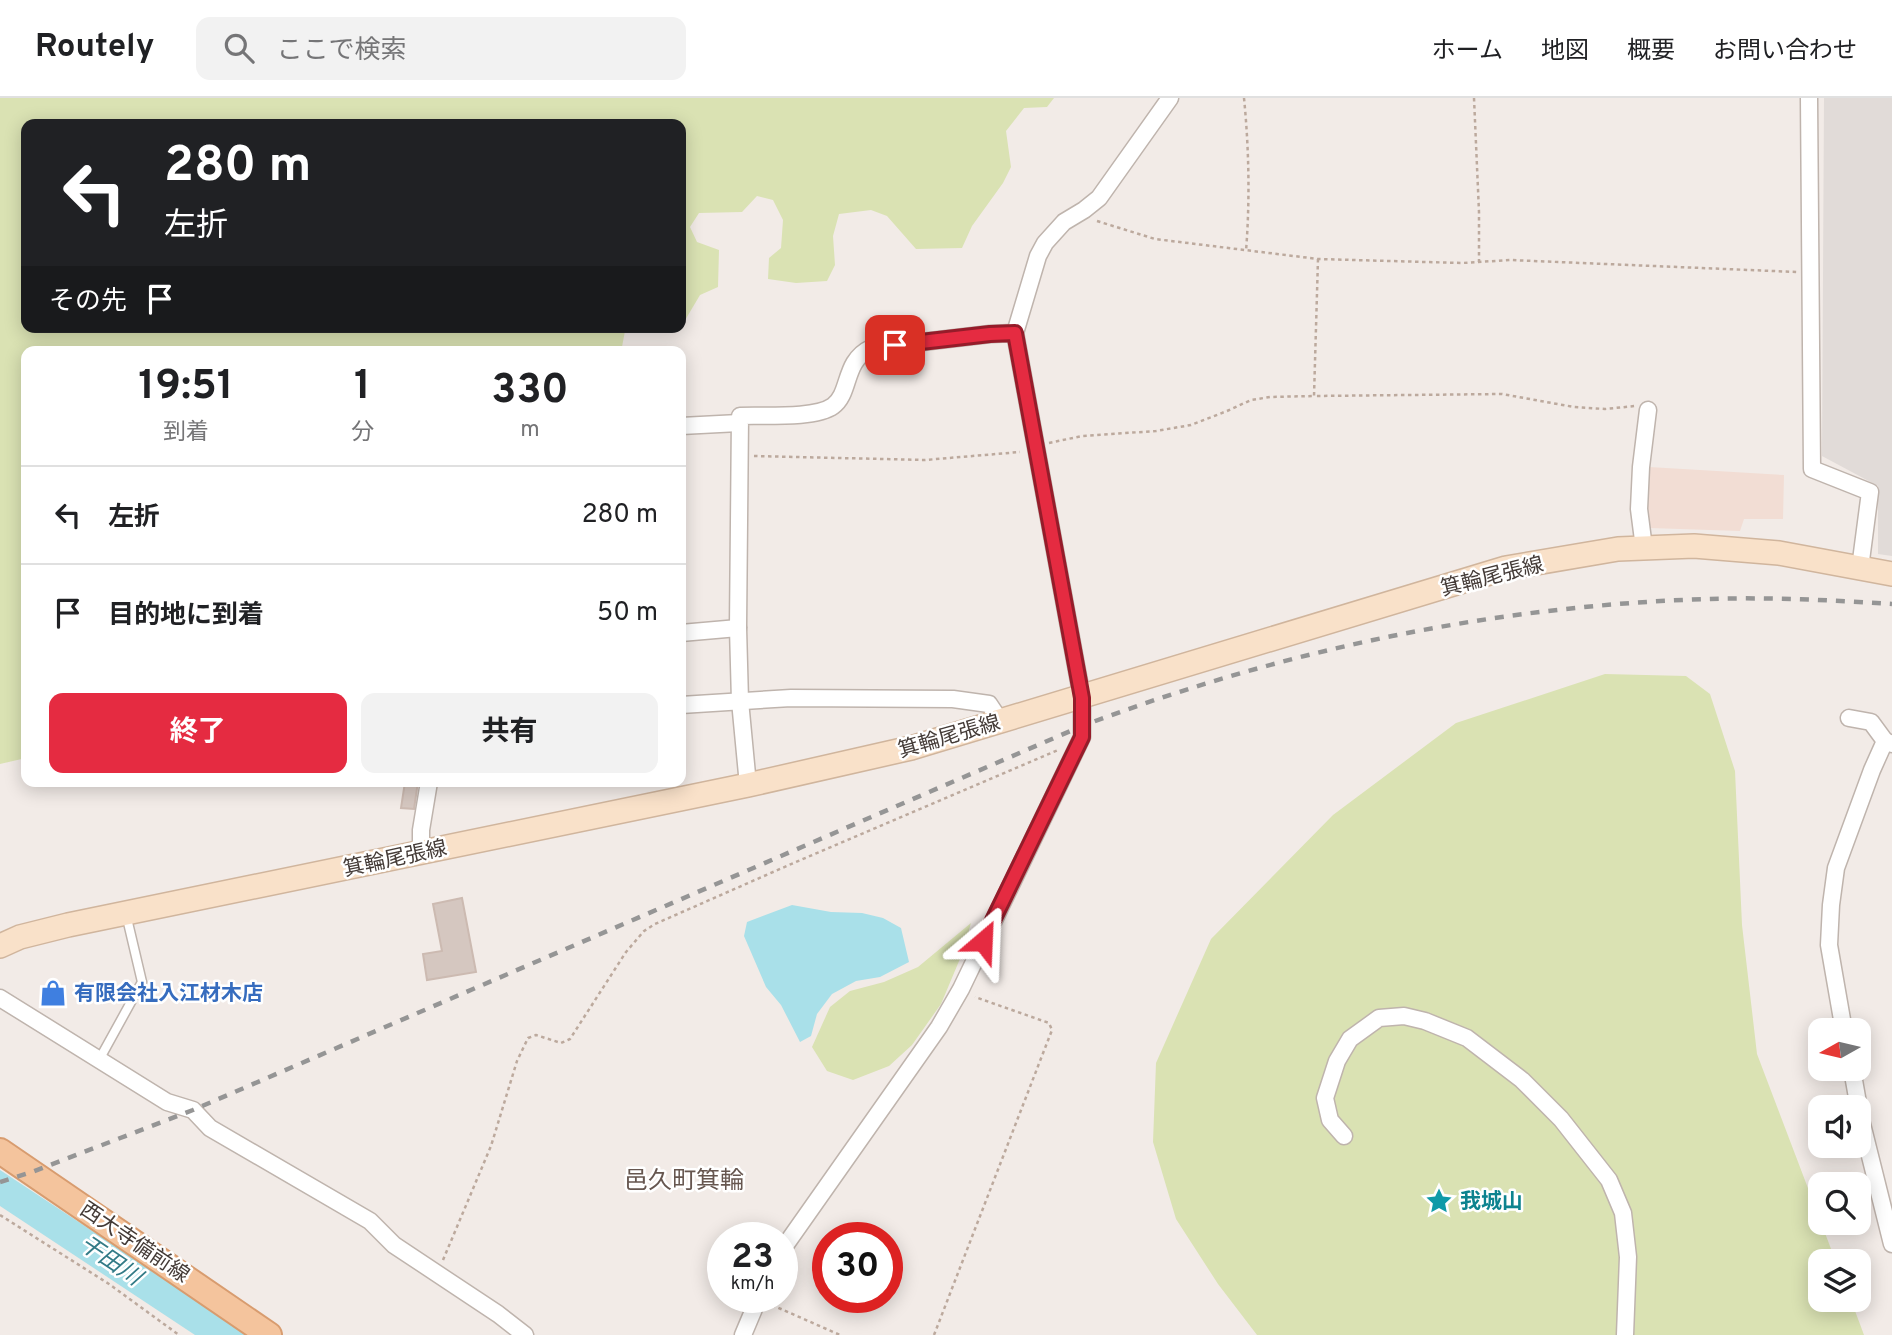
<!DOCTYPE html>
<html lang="ja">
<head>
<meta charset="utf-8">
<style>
	:root { --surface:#fff; --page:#f2f2f2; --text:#202124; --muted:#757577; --line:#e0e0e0; --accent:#e52b41 }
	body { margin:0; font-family:Overpass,"Noto Sans JP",sans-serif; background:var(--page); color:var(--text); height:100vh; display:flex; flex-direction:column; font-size:26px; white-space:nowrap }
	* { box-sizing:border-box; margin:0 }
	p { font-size:23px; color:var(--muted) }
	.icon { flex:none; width:38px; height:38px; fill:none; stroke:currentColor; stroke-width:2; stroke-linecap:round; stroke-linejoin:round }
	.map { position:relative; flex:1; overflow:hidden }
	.panel { position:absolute; left:21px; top:248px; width:665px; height:441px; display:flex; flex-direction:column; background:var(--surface); border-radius:14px; box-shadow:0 4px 18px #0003 }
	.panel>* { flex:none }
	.hud { position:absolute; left:21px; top:21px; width:665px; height:214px; border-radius:14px; box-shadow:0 4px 18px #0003; background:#202124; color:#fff; overflow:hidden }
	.needle { width:46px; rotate:262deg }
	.tools { position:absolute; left:1808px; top:920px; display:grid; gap:14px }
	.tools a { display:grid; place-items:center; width:63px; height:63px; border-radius:14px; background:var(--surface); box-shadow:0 4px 18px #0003; font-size:35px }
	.speed { position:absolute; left:707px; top:1124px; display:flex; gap:14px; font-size:35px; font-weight:700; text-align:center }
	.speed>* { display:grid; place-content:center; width:91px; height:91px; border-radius:50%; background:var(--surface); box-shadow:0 4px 18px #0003; line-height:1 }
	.speed small { font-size:18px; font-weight:400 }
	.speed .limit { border:10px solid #d22; background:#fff; color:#111 }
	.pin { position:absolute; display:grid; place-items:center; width:60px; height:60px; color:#fff; margin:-30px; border-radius:14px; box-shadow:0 4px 10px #0006 }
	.me { position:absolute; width:77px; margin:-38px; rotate:26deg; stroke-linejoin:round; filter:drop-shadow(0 0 5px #0008) }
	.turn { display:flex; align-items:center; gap:24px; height:147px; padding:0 28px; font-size:32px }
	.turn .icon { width:91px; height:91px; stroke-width:2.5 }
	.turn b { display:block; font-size:49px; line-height:60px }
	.then { display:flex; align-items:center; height:66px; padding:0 28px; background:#0003; gap:14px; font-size:26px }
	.eta { display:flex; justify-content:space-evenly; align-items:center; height:119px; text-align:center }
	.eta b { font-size:42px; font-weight:700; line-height:49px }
	.primary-button { display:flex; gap:14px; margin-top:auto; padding:14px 28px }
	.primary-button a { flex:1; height:80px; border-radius:14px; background:var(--accent); color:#fff; font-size:28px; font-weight:700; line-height:80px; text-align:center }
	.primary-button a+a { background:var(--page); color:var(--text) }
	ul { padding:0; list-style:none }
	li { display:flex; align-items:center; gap:21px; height:98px; padding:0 28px; border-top:2px solid var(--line) }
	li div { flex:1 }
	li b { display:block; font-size:26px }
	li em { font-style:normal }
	header { display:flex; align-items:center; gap:42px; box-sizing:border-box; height:98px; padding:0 35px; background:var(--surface); border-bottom:2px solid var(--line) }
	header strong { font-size:33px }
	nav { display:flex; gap:38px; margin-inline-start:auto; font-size:24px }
	.search { width:490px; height:63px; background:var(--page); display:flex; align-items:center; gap:18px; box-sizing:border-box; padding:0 24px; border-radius:14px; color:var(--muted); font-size:26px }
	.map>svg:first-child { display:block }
</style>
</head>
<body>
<header>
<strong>Routely</strong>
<div class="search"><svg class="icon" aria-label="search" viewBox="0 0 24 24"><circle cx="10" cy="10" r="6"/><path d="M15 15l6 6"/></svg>ここで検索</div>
<nav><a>ホーム</a><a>地図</a><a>概要</a><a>お問い合わせ</a></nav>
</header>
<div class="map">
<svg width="1892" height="1237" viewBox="0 0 1892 1237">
	<rect width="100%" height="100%" fill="#f2ebe7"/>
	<!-- commercial -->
	<polygon fill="#f2ddd4" points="1649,369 1784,377 1783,421 1744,421 1740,433 1650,430 1646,418"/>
	<!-- industrial -->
	<polygon fill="#e1dbd8" points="1824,0 1892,0 1892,458 1878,456 1878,388 1822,358"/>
	<!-- green -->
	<g fill="#dae2b3">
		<polygon points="0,0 1054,0 1047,9 1024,10 1006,33 1011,69 1003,85 972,128 962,150 916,151 887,118 871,112 839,116 833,138 835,167 827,183 796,185 768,181 769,160 781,150 783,122 773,102 757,98 742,114 699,115 690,129 697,144 719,152 718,189 700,197 684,224 681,224 681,26 26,26 26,229 628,229 625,233 621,254 26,254 26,660 0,666"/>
		<polygon points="1605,576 1686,578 1710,596 1735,673 1742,827 1757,956 1836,1164 1820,1164 1820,1202 1851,1202 1864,1237 1257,1237 1218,1186 1176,1121 1153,1044 1156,965 1211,841 1333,717 1456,625"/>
		<polygon points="971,825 962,856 941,906 912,947 889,968 853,982 827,973 812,949 830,909 850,893 884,884 918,869"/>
	</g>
	<!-- water -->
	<g fill="#a9e0e9">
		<polygon points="792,807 831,814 862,815 883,820 901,830 909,864 880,879 856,883 832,896 817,916 811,938 800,944 781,907 766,889 744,838 747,824"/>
		<polygon points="0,1072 144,1167 154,1168 254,1237 195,1237 0,1108"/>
	</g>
	<!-- building -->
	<g fill="#d5c7c0" stroke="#ccbab1" stroke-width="2">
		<polygon points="405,684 418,684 414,711 401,710"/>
		<polygon points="462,800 476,874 427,882 423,856 442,853 433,806"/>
	</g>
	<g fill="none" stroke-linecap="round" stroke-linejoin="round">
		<!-- service casing -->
		<g stroke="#bfb4ad" stroke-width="11">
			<polyline id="service" points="99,962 142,884 126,816"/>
		</g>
		<!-- minor casing -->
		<g stroke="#bfb4ad" stroke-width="19">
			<g id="minor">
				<polyline points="1809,0 1812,371 1870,394 1860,470"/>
				<polyline points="681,328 739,325"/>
				<polyline points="1644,450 1639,411 1641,369 1648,312"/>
				<polyline points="681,535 738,530"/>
				<polyline points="681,607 791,600 953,601 989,606 997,618 997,624"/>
				<polyline points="1849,620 1871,624 1885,643"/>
				<path d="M748 687 740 603 738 530 740 318C763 317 815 321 833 308 851 295 843 263 871 250L990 236 1015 235"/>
				<polyline points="421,755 421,732 429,684"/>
				<polyline points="0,900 167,1004 193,1012 210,1030 370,1123 394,1147 498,1216 525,1237"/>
				<polyline points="1844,933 1829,847 1831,807 1836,770 1872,672 1885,643 1892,646"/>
				<polyline points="1852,971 1861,1022 1892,1146"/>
				<polyline points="1344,1038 1330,1022 1325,1000 1337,963 1350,941 1379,920 1404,918 1425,923 1467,940 1522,982 1561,1021 1609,1082 1623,1115 1628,1159 1625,1237"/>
				<polyline points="782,1152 939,929 961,891 1082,639 1082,600 1015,235 1038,158 1045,145 1064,124 1084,112 1099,100 1170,0"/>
				<polyline points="743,1237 759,1199"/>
			</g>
		</g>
		<!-- secondary casing -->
		<g stroke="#d0b59d" stroke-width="26">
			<polyline id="secondary" points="0,848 20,839 68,827 748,687 911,650 1506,470 1618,451 1694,448 1779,455 1892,476"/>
		</g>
		<!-- primary casing -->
		<g stroke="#d89c6f" stroke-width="28">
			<polyline id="primary" points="0,1053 269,1237"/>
		</g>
		<!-- path -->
		<g stroke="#bca99d" stroke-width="2.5" stroke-dasharray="3.5 3.5" stroke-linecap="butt">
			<path d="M1244 0C1249 51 1250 102 1246 153"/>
			<polyline points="1474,0 1479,114 1479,164"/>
			<polyline points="1097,123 1155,141 1318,161 1462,165 1510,162 1797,174"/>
			<polyline points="1318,161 1314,298 1502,296 1574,309 1605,311 1635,308"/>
			<polyline points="1049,345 1082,338 1156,333 1191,327 1227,313 1251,302 1270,299 1314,298"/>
			<polyline points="754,358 925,362 1020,354"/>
			<polyline points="0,1117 109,1186 179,1237"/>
			<polyline points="443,1162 491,1048 517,963 528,940 536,937 561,945 570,941 626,854 644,833 655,826 789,767 1058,652"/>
			<polyline points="772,1207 840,1237"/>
			<polyline points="934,1237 1052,932 1049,925 975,899"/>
		</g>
		<!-- service -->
		<use href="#service" stroke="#fff" stroke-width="8"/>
		<!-- minor -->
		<use href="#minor" stroke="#fff" stroke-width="16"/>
		<!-- secondary -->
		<use href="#secondary" stroke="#f9e1c9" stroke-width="23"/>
		<!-- primary -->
		<use href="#primary" stroke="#f4c49d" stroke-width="24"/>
		<!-- rail -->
		<path stroke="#959595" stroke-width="4.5" stroke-dasharray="9 9" stroke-linecap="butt" d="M0 1084 32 1074 193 1012 1082 628C1283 552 1492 508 1707 501 1767 499 1832 502 1892 506"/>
	</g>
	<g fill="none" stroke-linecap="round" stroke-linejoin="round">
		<!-- route casing -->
		<g stroke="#951c2a" stroke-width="18">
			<polyline id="route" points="895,247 990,236 1015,235 1082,600 1082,639 983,843"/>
		</g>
		<!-- route -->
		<use href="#route" stroke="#e52b41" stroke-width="12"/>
	</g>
	<!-- icons -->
	<defs>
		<g id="shop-bare" transform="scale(2.1)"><path d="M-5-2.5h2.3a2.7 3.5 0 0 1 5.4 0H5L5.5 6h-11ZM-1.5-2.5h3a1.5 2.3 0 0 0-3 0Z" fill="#3f7fe0" stroke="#fff" stroke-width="2.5" paint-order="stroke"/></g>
		<g id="sight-bare" transform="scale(2.1)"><path d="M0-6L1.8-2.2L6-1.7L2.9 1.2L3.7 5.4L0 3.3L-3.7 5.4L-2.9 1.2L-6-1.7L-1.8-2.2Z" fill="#0f9aa8" stroke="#fff" stroke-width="2.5" paint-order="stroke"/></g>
	</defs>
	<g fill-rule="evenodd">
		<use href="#shop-bare" x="53" y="895"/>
		<use href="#sight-bare" x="1439" y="1103"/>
	</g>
	<g text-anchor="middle" stroke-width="5" stroke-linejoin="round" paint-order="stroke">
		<!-- street labels -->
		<g font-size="21" fill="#443b37" stroke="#fff">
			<text transform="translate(1492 478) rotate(-14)" y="7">箕輪尾張線</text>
			<text transform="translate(949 638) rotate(-16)" y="7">箕輪尾張線</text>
			<text transform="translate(395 760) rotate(-12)" y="7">箕輪尾張線</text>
			<text transform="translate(135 1144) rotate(34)" y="7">西大寺備前線</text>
		</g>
		<!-- shop labels -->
		<g font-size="21" font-weight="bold" fill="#366cbe" stroke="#fff" text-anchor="start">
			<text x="74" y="902">有限会社入江材木店</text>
		</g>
		<!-- culture labels -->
		<g font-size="21" font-weight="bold" fill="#0d838f" stroke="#fff" text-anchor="start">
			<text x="1460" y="1110">我城山</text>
		</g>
		<!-- water labels -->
		<g font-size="23" font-style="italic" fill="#327b87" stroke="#fff">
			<text transform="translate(111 1162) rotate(34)" y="8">干田川</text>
		</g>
		<!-- quarter labels -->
		<g font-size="24" fill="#66564f" stroke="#fff">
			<text x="684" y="1090">邑久町箕輪</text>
		</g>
	</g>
</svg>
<div class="tools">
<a><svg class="needle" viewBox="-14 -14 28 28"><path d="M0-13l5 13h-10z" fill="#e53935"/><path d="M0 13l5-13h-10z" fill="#757577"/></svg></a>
<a><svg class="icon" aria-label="sound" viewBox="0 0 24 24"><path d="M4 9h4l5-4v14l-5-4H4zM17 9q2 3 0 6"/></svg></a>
<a><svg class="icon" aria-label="search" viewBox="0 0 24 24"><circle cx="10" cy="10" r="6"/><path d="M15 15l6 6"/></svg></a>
<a><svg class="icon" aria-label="layers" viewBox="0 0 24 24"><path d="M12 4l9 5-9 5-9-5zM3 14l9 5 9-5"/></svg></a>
</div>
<div class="speed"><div>23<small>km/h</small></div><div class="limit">30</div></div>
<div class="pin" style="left:895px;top:247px;background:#d93025"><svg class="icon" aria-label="arrive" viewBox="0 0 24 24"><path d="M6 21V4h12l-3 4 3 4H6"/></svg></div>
<svg class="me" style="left:983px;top:843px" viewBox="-20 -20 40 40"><path d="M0-17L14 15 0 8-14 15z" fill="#e52b41" stroke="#fff" stroke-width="4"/></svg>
<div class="hud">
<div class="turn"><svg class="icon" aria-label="left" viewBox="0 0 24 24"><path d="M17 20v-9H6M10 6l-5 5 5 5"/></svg><div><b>280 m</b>左折</div></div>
<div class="then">その先<svg class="icon" aria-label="arrive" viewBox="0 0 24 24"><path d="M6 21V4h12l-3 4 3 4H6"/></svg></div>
</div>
<section class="panel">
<div class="eta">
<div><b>19:51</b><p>到着</p></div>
<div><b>1</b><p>分</p></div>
<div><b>330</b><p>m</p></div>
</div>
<ul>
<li><svg class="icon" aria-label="left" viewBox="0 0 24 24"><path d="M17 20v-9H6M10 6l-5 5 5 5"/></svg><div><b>左折</b></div><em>280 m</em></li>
<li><svg class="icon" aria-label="arrive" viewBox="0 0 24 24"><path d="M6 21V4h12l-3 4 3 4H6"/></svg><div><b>目的地に到着</b></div><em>50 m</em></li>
</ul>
<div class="primary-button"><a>終了</a><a>共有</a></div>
</section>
</div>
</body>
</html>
